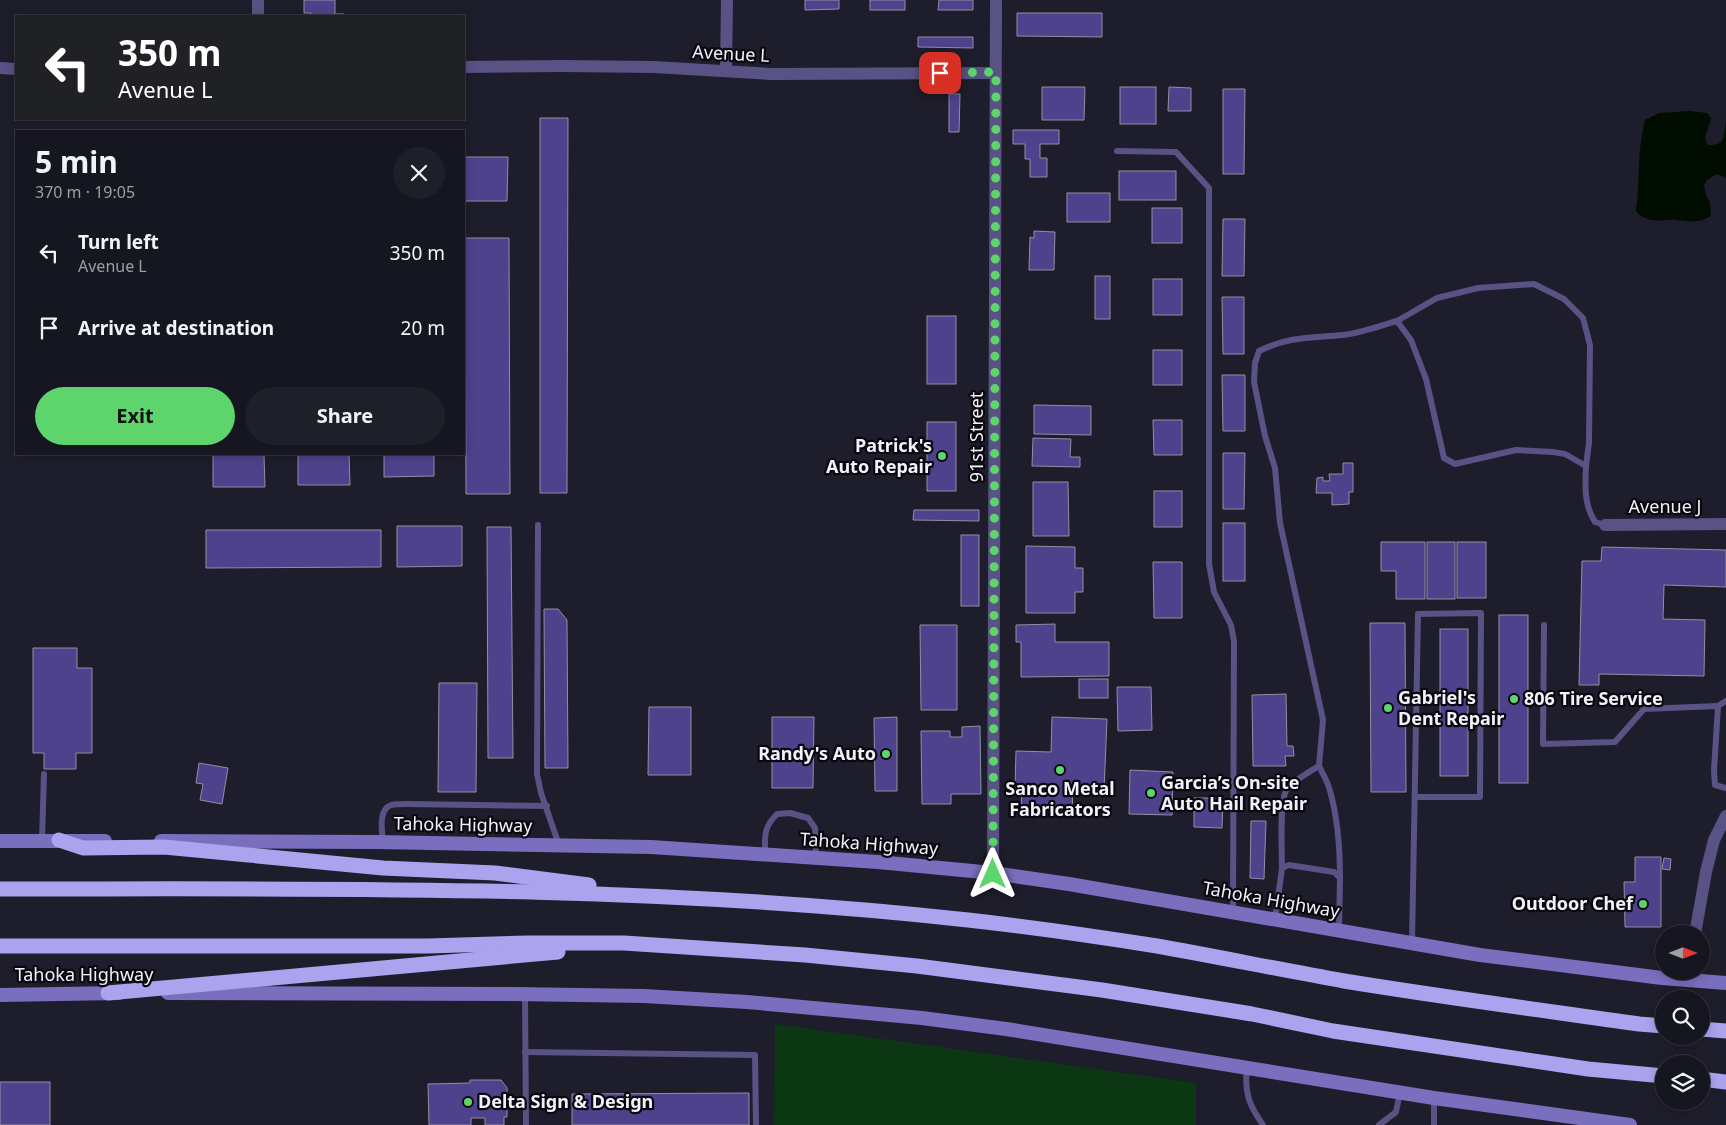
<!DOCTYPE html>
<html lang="en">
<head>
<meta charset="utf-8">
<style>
	:root { --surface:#161620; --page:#1f1f29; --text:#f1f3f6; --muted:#9e9fa5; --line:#35353e; --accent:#5ed56c }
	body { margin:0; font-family:"Noto Sans",sans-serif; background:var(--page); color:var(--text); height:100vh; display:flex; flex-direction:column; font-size:19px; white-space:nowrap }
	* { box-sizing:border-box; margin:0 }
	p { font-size:16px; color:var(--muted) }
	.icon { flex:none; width:28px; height:28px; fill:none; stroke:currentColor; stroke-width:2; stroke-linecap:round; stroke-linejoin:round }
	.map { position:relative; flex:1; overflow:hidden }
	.side { position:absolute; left:15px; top:130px; width:450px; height:325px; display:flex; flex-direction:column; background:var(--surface); border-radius:0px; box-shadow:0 2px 12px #0003,0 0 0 1px var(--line) }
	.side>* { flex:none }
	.guide { position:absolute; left:15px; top:15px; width:450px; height:105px; border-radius:0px; box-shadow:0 2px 12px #0003,0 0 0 1px var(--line); background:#202124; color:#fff; overflow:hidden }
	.needle { width:32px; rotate:90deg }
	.controls { position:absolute; left:1655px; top:925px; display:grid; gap:10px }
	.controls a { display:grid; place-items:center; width:55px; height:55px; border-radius:50%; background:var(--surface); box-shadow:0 2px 12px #0003,0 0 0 1px var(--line); font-size:25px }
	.pin { position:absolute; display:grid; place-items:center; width:42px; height:42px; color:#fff; margin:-21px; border-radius:10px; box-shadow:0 2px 8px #0006 }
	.me { position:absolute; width:55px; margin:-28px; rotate:0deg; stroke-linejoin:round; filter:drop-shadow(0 0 4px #0008) }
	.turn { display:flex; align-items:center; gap:18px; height:105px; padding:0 20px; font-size:22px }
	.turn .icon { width:65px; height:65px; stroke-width:2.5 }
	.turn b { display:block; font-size:35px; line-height:42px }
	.round { display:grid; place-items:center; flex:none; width:52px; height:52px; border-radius:26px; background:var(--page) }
	.head { display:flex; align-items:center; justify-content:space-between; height:85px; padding:0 20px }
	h1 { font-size:30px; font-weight:700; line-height:38px }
	.primary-button { display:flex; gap:10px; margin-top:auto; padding:10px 20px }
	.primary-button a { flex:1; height:58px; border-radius:30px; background:var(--accent); color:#111; font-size:20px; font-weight:700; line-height:58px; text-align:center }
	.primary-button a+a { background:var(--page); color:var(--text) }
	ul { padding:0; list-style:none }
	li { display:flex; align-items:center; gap:15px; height:75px; padding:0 20px }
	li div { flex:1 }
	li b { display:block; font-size:19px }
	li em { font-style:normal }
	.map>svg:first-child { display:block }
</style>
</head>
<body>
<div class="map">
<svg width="1726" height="1125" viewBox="0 0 1726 1125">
	<rect width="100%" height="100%" fill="#1e1d2b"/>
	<!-- green -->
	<polygon fill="#0b3712" points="775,1024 1196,1083 1196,1125 774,1125"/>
	<!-- water -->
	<path fill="#000d00" d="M1689 111 1707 113 1711 118C1710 128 1701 136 1708 145 1726 145 1723 138 1726 121V178L1717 174 1707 180 1704 185 1706 195 1710 202 1711 216C1701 223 1687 222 1677 220 1674 219 1671 220 1669 220 1657 221 1643 221 1636 211 1636 204 1638 198 1638 191 1639 167 1639 143 1645 120L1659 113Z"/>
	<!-- building -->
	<g fill="#4f428c" stroke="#918fa2">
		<polygon points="304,0 335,0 335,14 344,14 344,16 311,16 311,13 304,13"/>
		<polygon points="805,0 839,0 839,9 805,10"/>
		<rect x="870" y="0" width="35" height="10"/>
		<polygon points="939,0 973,0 973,10 938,10"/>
		<polygon points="1017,13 1102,13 1102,37 1017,36"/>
		<polygon points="918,37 973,37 973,48 918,47"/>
		<polygon points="1042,87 1085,87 1084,120 1042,120"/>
		<rect x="1120" y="87" width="36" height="37"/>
		<polygon points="1169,87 1191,88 1191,111 1168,111"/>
		<polygon points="1223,89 1245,89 1244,174 1223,174"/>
		<polygon points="949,94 960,94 959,132 949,132"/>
		<polygon points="540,118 568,118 567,493 540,493"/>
		<polygon points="1013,130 1059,130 1059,144 1040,144 1040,158 1047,158 1047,177 1030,177 1030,159 1025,159 1025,144 1013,144"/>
		<polygon points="464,157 508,157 507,201 464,201"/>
		<rect x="1119" y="171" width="57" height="29"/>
		<rect x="1067" y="193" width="43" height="29"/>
		<rect x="1152" y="208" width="30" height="35"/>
		<polygon points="1223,219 1245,219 1244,276 1222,276"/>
		<polygon points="1034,231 1055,232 1054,270 1029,270 1030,237 1034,238"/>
		<polygon points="465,238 509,238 510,494 466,494"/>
		<rect x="1095" y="276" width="15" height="43"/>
		<rect x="1153" y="279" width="29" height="36"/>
		<polygon points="1222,297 1244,297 1244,354 1223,354"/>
		<rect x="927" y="316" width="29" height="68"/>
		<rect x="1153" y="350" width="29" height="35"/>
		<polygon points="1222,375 1245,375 1245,431 1223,431"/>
		<polygon points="1034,405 1091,406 1091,435 1034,434"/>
		<polygon points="1153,420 1182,420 1182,455 1154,455"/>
		<rect x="927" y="422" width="29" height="69"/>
		<polygon points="1033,438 1071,439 1070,457 1080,457 1080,467 1032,466"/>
		<polygon points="1223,453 1245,453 1244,509 1223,509"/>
		<polygon points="213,454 264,454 265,487 213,487"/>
		<polygon points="298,454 349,454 350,485 298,485"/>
		<polygon points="384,454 434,454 434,476 384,477"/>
		<polygon points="1343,463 1353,463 1353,492 1349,492 1349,504 1332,505 1332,493 1316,493 1317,478 1323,477 1323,481 1330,481 1329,474 1343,474"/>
		<polygon points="1033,482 1068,482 1069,536 1033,536"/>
		<rect x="1154" y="491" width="28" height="36"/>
		<polygon points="914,510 979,510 979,521 913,520"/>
		<rect x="1223" y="523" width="22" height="58"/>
		<polygon points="397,526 462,526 462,566 397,567"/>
		<polygon points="487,527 511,527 513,758 488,758"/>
		<polygon points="206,530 381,530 381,567 206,568"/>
		<rect x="961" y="535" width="18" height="71"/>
		<polygon points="1381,542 1425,542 1425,599 1396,599 1396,571 1381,571"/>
		<rect x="1427" y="542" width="28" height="57"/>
		<rect x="1457" y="542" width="29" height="56"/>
		<polygon points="1026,546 1075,547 1075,568 1083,568 1083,592 1075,592 1075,613 1026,613"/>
		<polygon points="1602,547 1726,550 1726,587 1664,585 1663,619 1705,620 1704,676 1599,674 1599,685 1579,685 1582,561 1601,561"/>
		<polygon points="1153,562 1182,562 1182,618 1154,618"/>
		<polygon points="544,609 558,609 567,620 568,768 545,768"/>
		<rect x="1499" y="615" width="29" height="168"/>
		<polygon points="1370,623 1405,623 1406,792 1371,792"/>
		<polygon points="1055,624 1055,642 1109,642 1109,676 1021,677 1021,642 1016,642 1016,625"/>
		<polygon points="920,625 957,625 957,710 921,710"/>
		<rect x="1440" y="629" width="28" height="147"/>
		<polygon points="33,648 77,648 77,668 92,668 92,753 76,753 76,769 44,769 44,753 33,753"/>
		<rect x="1079" y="679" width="29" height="19"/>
		<polygon points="439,683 477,683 476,792 438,792"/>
		<polygon points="1117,687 1151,687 1152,730 1118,731"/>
		<polygon points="1286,694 1287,746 1293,746 1294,756 1285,756 1286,766 1253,766 1252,695"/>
		<polygon points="649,707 691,707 691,775 648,775"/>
		<polygon points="772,717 814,717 813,788 772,788"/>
		<polygon points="897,717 897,791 875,791 874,718"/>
		<polygon points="1052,717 1107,719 1104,791 1073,790 1072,811 1021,809 1022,788 1015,788 1016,751 1051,752"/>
		<polygon points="980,726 981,794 951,794 951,804 922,804 921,731 950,731 950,737 962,737 962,727"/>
		<polygon points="199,763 228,768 222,804 200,800 203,784 196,783"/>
		<polygon points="1130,770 1173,772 1172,815 1129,814"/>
		<polygon points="1194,798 1223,798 1222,828 1194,827"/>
		<polygon points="1251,821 1266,821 1264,879 1250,878"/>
		<polygon points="1635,857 1661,857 1661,927 1625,927 1624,882 1635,882"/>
		<polygon points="1664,858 1671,859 1670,870 1662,869"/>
		<polygon points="470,1080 501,1080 507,1088 507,1117 504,1117 504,1125 485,1125 485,1118 471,1118 471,1125 429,1125 428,1084 470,1083"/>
		<rect x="0" y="1082" width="50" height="43"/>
		<polygon points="749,1093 749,1125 572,1125 572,1094"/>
	</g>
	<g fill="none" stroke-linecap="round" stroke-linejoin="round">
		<!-- service -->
		<g stroke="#595285" stroke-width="6">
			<polyline points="1117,151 1176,152 1209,188 1209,564 1214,592 1231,625 1234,641 1233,912"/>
			<polyline points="1397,321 1437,298 1478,288 1534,284 1564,299 1583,318 1590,345 1589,443 1586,466"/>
			<polyline points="538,525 537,774 541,793 559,845"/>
			<polyline points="1544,625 1543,744 1615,742 1644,709 1718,706"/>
			<polyline points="1726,701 1718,706 1714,771 1715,785 1726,788"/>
			<path d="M1319 766C1323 774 1328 782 1330 791 1338 819 1340 848 1340 878"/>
			<polyline points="42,840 44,774"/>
			<path d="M383 842C382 831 378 810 391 805 396 804 402 804 407 804L547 806"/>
			<path d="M765 855C765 836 763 828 777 814L790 813 808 818 815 828 816 857"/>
			<path d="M1282 868C1282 852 1279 800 1287 789 1295 780 1309 772 1319 766L1323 720 1280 523 1275 468 1265 436 1254 382 1255 363 1259 351C1290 336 1310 338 1343 335 1361 333 1379 326 1397 321L1411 340 1426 379 1444 458 1455 464 1516 450 1553 452 1565 454 1586 466C1585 486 1584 505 1595 522L1605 525"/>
			<polyline points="1275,920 1282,868 1289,865 1334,872 1340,878 1339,931"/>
			<polyline points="1412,943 1418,614 1481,613 1480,797 1415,797"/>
			<polyline points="525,995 526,1125"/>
			<polyline points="525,1052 755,1055 756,1125"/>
			<path d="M1247 1068C1244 1093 1249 1105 1263 1125"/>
			<polyline points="1379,1125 1396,1112 1400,1092"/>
			<polyline points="1434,1125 1434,1098"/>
		</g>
		<!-- minor -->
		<g stroke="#595285" stroke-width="12">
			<polyline points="258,16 258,0"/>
			<polyline points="464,67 563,66 654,67 772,74 996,73"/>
			<polyline points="0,68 16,69"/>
			<polyline points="726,71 727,0"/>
			<polyline points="1605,525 1726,524"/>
			<polyline points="993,873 996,0"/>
			<polyline points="1695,934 1706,872 1714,840 1726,816"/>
		</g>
		<!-- secondary -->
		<g stroke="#7a6ebf" stroke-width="14">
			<polyline points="0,841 105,841"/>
			<polyline points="161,841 377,842 651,847 878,862 993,873 1069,884 1480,955 1662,978 1726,983"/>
			<polyline points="168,993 514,994 644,996 747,1002 922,1018 1006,1029 1434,1098 1630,1125"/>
			<polyline points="0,995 119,993"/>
		</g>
		<!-- motorway -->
		<g stroke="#aba3ee" stroke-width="15">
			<polyline points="59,840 83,848 164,847 383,868 495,873 589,885"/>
			<path d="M0 889C323 889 647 884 968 920 1031 927 1094 936 1157 946 1219 957 1282 970 1344 981 1442 997 1541 1010 1639 1024L1664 1026"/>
			<polyline points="0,946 428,946 528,943 624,943 805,955 917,966 1102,990 1252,1014 1333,1031 1588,1069 1664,1076"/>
			<polyline points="108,993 558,952"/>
			<polyline points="1701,1029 1726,1031"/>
			<polyline points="1701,1079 1726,1082"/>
		</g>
	</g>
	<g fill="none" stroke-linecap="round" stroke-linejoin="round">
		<!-- route -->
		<polyline stroke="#5ed56c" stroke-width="9" stroke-dasharray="0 16.2" points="940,73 996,72 993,874"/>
	</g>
	<!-- markers -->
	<g fill="#5ed56c" stroke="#08080e" stroke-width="2">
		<circle cx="942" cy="456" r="5"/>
		<circle cx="1514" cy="699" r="5"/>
		<circle cx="1388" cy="708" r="5"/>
		<circle cx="886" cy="754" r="5"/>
		<circle cx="1060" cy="770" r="5"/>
		<circle cx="1151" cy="793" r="5"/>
		<circle cx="1643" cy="904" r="5"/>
		<circle cx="468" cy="1102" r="5"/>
	</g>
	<g text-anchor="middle" stroke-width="4.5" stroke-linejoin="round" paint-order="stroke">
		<!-- street labels -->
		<g font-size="18" fill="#f1f1fb" stroke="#08080e">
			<text transform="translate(731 54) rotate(3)" y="6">Avenue L</text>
			<text transform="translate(977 437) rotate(-90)" y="6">91st Street</text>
			<text x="1665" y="513">Avenue J</text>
			<text transform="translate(463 825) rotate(1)" y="6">Tahoka Highway</text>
			<text transform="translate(869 844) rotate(4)" y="6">Tahoka Highway</text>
			<text transform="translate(1271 900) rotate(10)" y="6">Tahoka Highway</text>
			<text x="84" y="981">Tahoka Highway</text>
		</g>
		<!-- poi labels -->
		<g font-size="18" font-weight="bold" fill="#f1f1fb" stroke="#08080e" text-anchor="start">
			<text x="932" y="452" text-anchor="end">Patrick's<tspan x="932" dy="21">Auto Repair</tspan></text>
			<text x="1398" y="704">Gabriel's<tspan x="1398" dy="21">Dent Repair</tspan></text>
			<text x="1524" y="705">806 Tire Service</text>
			<text x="876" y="760" text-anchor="end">Randy's Auto</text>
			<text x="1161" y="789">Garcia’s On-site<tspan x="1161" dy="21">Auto Hail Repair</tspan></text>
			<text x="1060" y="795" text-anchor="middle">Sanco Metal<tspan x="1060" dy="21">Fabricators</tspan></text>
			<text x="1633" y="910" text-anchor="end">Outdoor Chef</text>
			<text x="478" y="1108">Delta Sign &amp; Design</text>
		</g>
	</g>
</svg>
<div class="controls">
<a><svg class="needle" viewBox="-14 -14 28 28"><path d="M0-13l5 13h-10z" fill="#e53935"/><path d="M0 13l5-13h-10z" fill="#9e9fa5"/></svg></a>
<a><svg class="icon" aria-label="search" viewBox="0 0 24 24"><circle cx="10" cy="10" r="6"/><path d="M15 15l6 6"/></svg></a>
<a><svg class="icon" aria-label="layers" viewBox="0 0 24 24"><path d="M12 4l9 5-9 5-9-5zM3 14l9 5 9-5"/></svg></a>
</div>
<div class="pin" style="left:940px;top:73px;background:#d93025"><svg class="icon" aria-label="arrive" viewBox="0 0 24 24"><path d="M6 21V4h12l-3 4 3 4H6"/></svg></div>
<svg class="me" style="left:993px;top:874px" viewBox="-20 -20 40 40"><path d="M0-17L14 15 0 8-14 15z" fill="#5ed56c" stroke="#fff" stroke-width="4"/></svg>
<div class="guide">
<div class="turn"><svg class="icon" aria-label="left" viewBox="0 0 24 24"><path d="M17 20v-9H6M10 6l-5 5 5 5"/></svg><div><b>350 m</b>Avenue L</div></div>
</div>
<section class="side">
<div class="head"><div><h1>5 min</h1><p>370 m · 19:05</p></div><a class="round"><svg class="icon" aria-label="close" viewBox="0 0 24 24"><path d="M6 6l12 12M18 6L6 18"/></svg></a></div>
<ul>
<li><svg class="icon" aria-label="left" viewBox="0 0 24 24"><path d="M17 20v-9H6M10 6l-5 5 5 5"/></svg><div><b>Turn left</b><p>Avenue L</p></div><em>350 m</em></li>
<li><svg class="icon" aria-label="arrive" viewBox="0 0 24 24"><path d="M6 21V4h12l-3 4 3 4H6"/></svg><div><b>Arrive at destination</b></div><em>20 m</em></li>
</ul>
<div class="primary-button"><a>Exit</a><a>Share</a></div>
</section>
</div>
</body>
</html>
